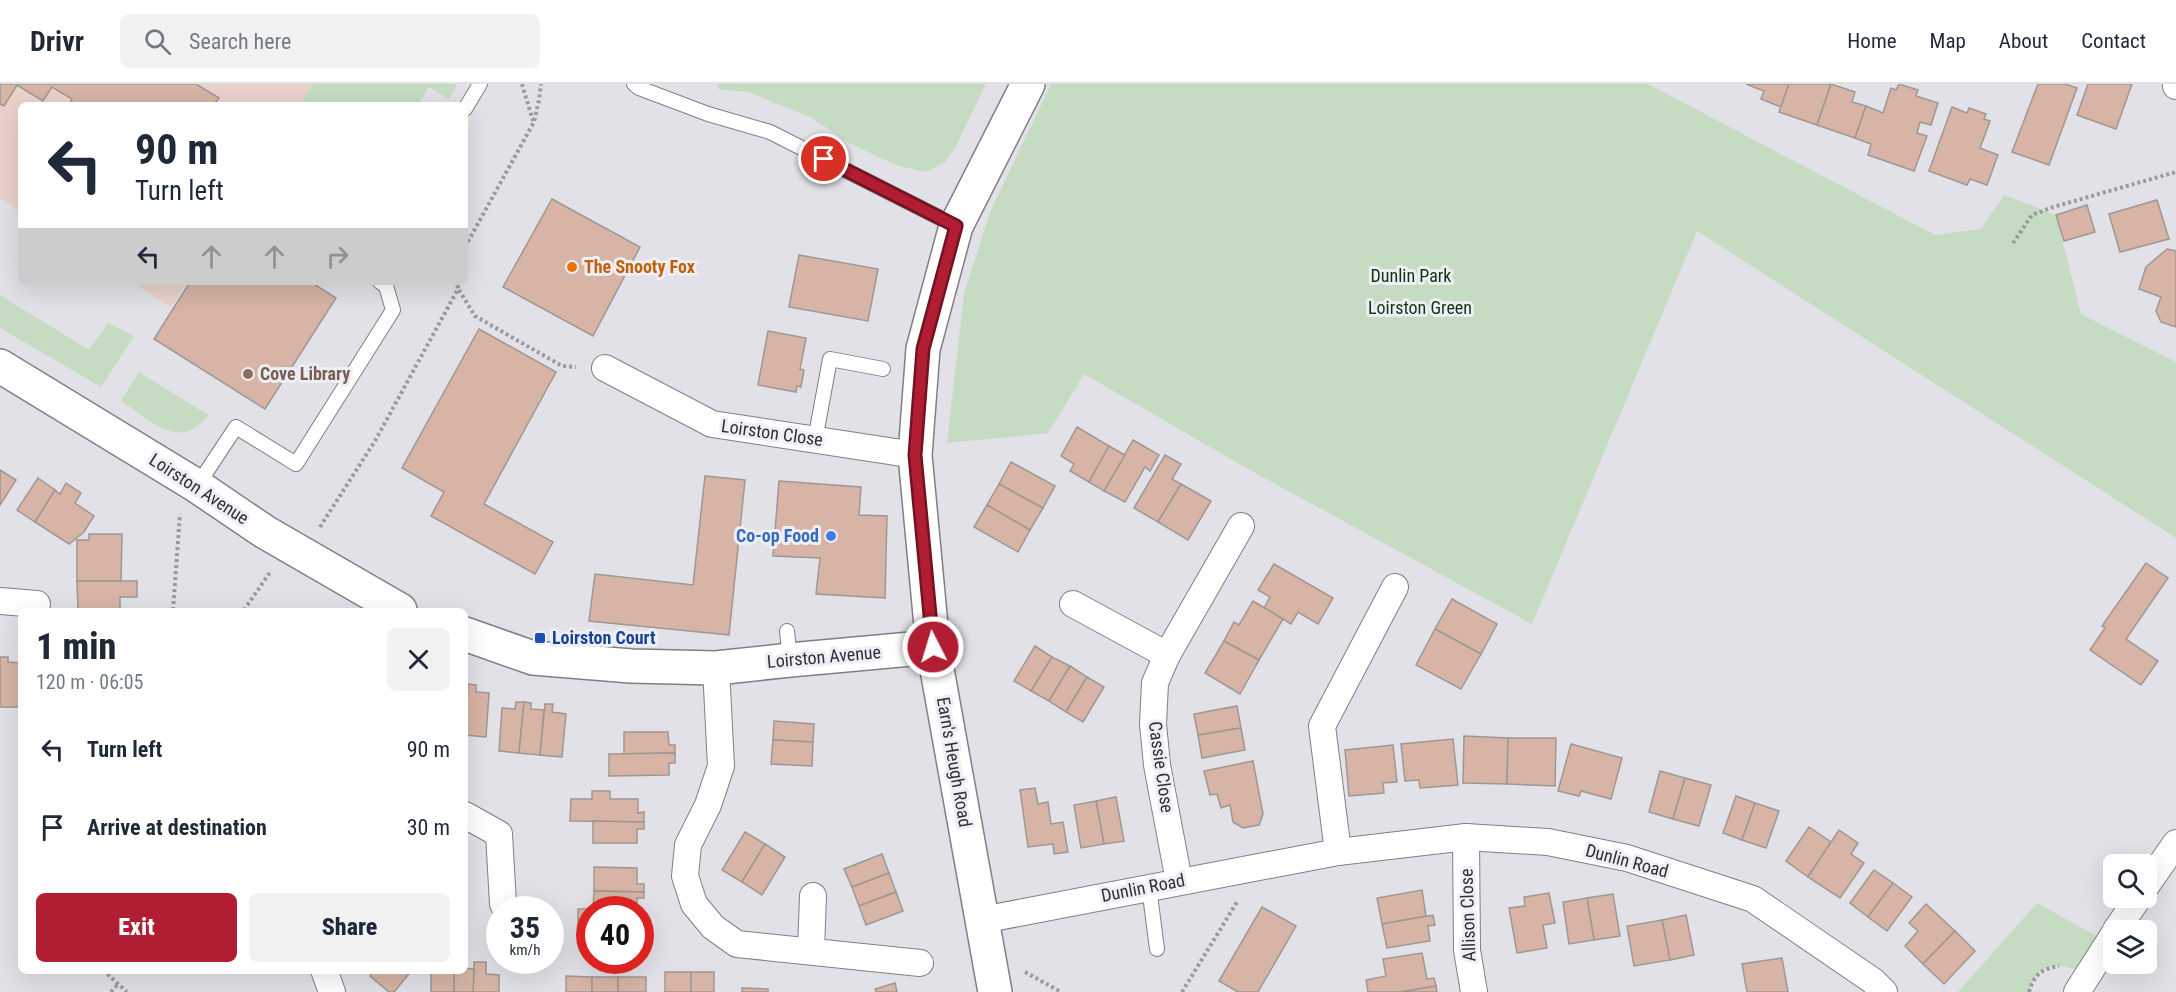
<!DOCTYPE html>
<html lang="en">
<head>
<meta charset="utf-8">
<style>
	:root { --surface:#fff; --page:#f2f2f3; --text:#1f2937; --muted:#747a83; --line:#e0e1e3; --accent:#b11d32 }
	body { margin:0; font-family:"Roboto Condensed",sans-serif; background:var(--page); color:var(--text); height:100vh; display:flex; flex-direction:column; font-size:22px; white-space:nowrap }
	* { box-sizing:border-box; margin:0 }
	p { font-size:20px; color:var(--muted) }
	.icon { flex:none; width:33px; height:33px; fill:none; stroke:currentColor; stroke-width:2; stroke-linecap:round; stroke-linejoin:round }
	.map { position:relative; flex:1; overflow:hidden }
	.panel { position:absolute; left:18px; top:524px; width:450px; height:366px; display:flex; flex-direction:column; background:var(--surface); border-radius:9px; box-shadow:0 6px 24px #0002 }
	.panel>* { flex:none }
	.guide { position:absolute; left:18px; top:18px; width:450px; height:183px; border-radius:9px; box-shadow:0 6px 24px #0002; background:#fff; color:var(--text); overflow:hidden }
	.buttons { position:absolute; left:2103px; top:770px; display:grid; gap:12px }
	.buttons a { display:grid; place-items:center; width:54px; height:54px; border-radius:9px; background:var(--surface); box-shadow:0 6px 24px #0002; font-size:30px }
	.speed { position:absolute; left:486px; top:812px; display:flex; gap:12px; font-size:30px; font-weight:700; text-align:center }
	.speed>* { display:grid; place-content:center; width:78px; height:78px; border-radius:50%; background:var(--surface); box-shadow:0 6px 24px #0002; line-height:1 }
	.speed small { font-size:15px; font-weight:400 }
	.speed .limit { border:9px solid #d22; background:#fff; color:#111 }
	.pin { position:absolute; display:grid; place-items:center; width:51px; height:51px; color:#fff; margin:-26px; border:3px solid #fff; border-radius:50%; box-shadow:0 2px 6px #0007 }
	.me { position:absolute; width:66px; margin:-33px; rotate:355deg; stroke-linejoin:round; filter:drop-shadow(0 0 4px #0008) }
	.turn { display:flex; align-items:center; gap:21px; height:126px; padding:0 18px; font-size:27px }
	.turn .icon { width:78px; height:78px; stroke-width:2.5 }
	.turn b { display:block; font-size:42px; line-height:51px }
	.lanes { display:flex; align-items:center; height:57px; padding:0 18px; background:#0003; justify-content:center; gap:30px; direction:ltr }
	.lanes .off { opacity:.35 }
	.round { display:grid; place-items:center; flex:none; width:63px; height:63px; border-radius:9px; background:var(--page) }
	.head { display:flex; align-items:center; justify-content:space-between; height:102px; padding:0 18px }
	h1 { font-size:36px; font-weight:800; line-height:45px }
	.action { display:flex; gap:12px; margin-top:auto; padding:12px 18px }
	.action a { flex:1; height:69px; border-radius:9px; background:var(--accent); color:#fff; font-size:24px; font-weight:800; line-height:69px; text-align:center }
	.action a+a { background:var(--page); color:var(--text) }
	ul { padding:0; list-style:none }
	li { display:flex; align-items:center; gap:18px; height:78px; padding:0 18px }
	li div { flex:1 }
	li b { display:block; font-size:22px }
	li em { font-style:normal }
	header { display:flex; align-items:center; gap:36px; box-sizing:border-box; height:84px; padding:0 30px; background:var(--surface); border-bottom:2px solid var(--line) }
	header strong { font-size:28px }
	nav { display:flex; gap:33px; margin-inline-start:auto; font-size:21px }
	.search { width:420px; height:54px; background:var(--page); display:flex; align-items:center; gap:15px; box-sizing:border-box; padding:0 21px; border-radius:9px; color:var(--muted); font-size:22px }
	.map>svg:first-child { display:block }
</style>
</head>
<body>
<header>
<strong>Drivr</strong>
<div class="search"><svg class="icon" aria-label="search" viewBox="0 0 24 24"><circle cx="10" cy="10" r="6"/><path d="M15 15l6 6"/></svg>Search here</div>
<nav><a>Home</a><a>Map</a><a>About</a><a>Contact</a></nav>
</header>
<div class="map">
<svg width="2176" height="908" viewBox="0 0 2176 908">
	<rect width="100%" height="100%" fill="#e1e1e7"/>
	<!-- industrial -->
	<g fill="#ebd1cb">
		<polygon points="0,0 313,0 300,21 21,21 21,128 0,114"/>
		<polygon points="132,198 187,198 171,223"/>
	</g>
	<!-- green -->
	<g fill="#c5dcc3">
		<polygon points="313,0 457,0 449,15 429,3 418,21 300,21"/>
		<polygon points="717,0 986,0 955,64 945,78 926,88 898,82 851,60 810,33 748,8 718,5"/>
		<polygon points="1051,0 1648,0 1935,151 1981,145 2004,111 2056,131 2081,230 2176,278 2176,454 1697,147 1532,540 1248,385 1084,290 1048,349 947,359 964,210 990,128"/>
		<polygon points="0,211 89,266 108,239 134,252 101,303 0,244"/>
		<path d="M139 288 208 331C180 369 151 336 121 317Z"/>
		<path d="M2037 819 2098 853 2087 890C2062 878 2037 876 2029 908H1958Z"/>
	</g>
	<!-- building -->
	<g fill="#d7b4a5" stroke="#9e9794" stroke-width="1.5">
		<polygon points="0,0 196,0 219,14 214,21 69,21 72,15 52,3 43,17 17,1 4,22 0,20"/>
		<polygon points="1746,0 1789,0 1781,23 1761,15 1764,7"/>
		<polygon points="1789,0 1831,0 1817,41 1779,28"/>
		<polygon points="1831,0 1855,8 1852,18 1866,22 1855,54 1817,41"/>
		<polygon points="1899,0 1918,6 1916,12 1938,19 1931,41 1920,38 1917,49 1927,52 1914,87 1868,71 1871,60 1855,54 1866,22 1883,29 1891,4 1896,6"/>
		<polygon points="2038,0 2065,0 2077,4 2049,81 2012,68"/>
		<polygon points="2088,0 2132,0 2116,45 2077,31"/>
		<polygon points="1952,23 1967,29 1969,24 1986,30 1984,35 1990,37 1980,64 1998,71 1987,101 1970,95 1967,101 1929,87"/>
		<polygon points="552,115 640,163 593,252 503,203"/>
		<polygon points="2157,116 2169,155 2120,168 2109,130"/>
		<polygon points="2087,121 2095,148 2064,157 2056,131"/>
		<polygon points="2167,165 2176,167 2176,243 2161,238 2156,227 2161,213 2139,205 2146,183"/>
		<polygon points="799,171 878,185 868,237 789,223"/>
		<polygon points="190,198 311,198 336,214 265,325 154,255"/>
		<polygon points="479,245 556,288 484,420 553,458 535,490 431,432 444,408 402,384"/>
		<polygon points="768,247 806,254 800,285 804,286 801,303 797,302 796,308 758,301"/>
		<polygon points="1077,343 1109,362 1089,398 1070,387 1074,380 1061,372"/>
		<polygon points="1133,356 1159,371 1150,387 1145,383 1125,418 1104,407"/>
		<polygon points="1109,362 1125,371 1104,407 1089,398"/>
		<polygon points="1165,371 1181,380 1172,395 1181,400 1158,438 1134,424"/>
		<polygon points="1011,378 1055,402 1043,424 999,400"/>
		<polygon points="0,386 16,396 0,421"/>
		<polygon points="705,392 745,396 729,551 589,537 595,490 693,501"/>
		<polygon points="38,394 55,406 35,438 17,426"/>
		<polygon points="779,397 861,403 859,431 887,432 885,514 816,510 820,474 773,472"/>
		<polygon points="66,399 81,409 75,419 94,432 84,448 69,460 35,438 55,406 60,410"/>
		<polygon points="999,400 1043,424 1030,446 987,421"/>
		<polygon points="1181,400 1211,417 1188,456 1158,438"/>
		<polygon points="987,421 1030,446 1018,468 974,443"/>
		<polygon points="89,450 122,450 121,497 77,497 77,456 89,456"/>
		<polygon points="2146,479 2168,494 2126,555 2158,577 2141,601 2090,566 2105,544 2102,542"/>
		<polygon points="1274,480 1333,514 1318,540 1298,528 1291,540 1264,524 1270,513 1258,506"/>
		<polygon points="77,497 137,497 137,513 120,513 120,526 78,526"/>
		<polygon points="1452,515 1497,540 1481,570 1435,545"/>
		<polygon points="1253,517 1283,535 1259,576 1224,557 1234,538 1239,541"/>
		<polygon points="1435,545 1481,570 1461,605 1416,581"/>
		<polygon points="1224,557 1259,576 1240,610 1205,589"/>
		<polygon points="1035,562 1052,573 1031,607 1014,597"/>
		<polygon points="0,573 8,573 8,578 21,579 21,623 0,623"/>
		<polygon points="1052,573 1070,582 1049,617 1031,607"/>
		<polygon points="1070,582 1087,593 1066,628 1049,617"/>
		<polygon points="1087,593 1104,603 1083,638 1066,628"/>
		<polygon points="468,600 476,601 476,608 489,609 486,653 465,651"/>
		<polygon points="516,618 524,618 519,669 499,667 502,624 515,625"/>
		<polygon points="524,618 531,619 531,625 544,626 540,671 519,669"/>
		<polygon points="545,620 553,620 552,628 566,630 562,673 540,671"/>
		<polygon points="1237,622 1241,644 1198,651 1194,630"/>
		<polygon points="774,637 814,640 813,658 773,656"/>
		<polygon points="1241,644 1245,666 1202,674 1198,651"/>
		<polygon points="624,648 668,648 669,661 675,661 675,669 624,670"/>
		<polygon points="1464,652 1508,654 1507,700 1463,699"/>
		<polygon points="1508,654 1556,654 1555,702 1507,700"/>
		<polygon points="1453,655 1458,701 1420,704 1419,696 1405,697 1401,660"/>
		<polygon points="773,656 813,658 812,682 771,680"/>
		<polygon points="1571,660 1622,674 1611,715 1581,707 1579,712 1558,707"/>
		<polygon points="1393,661 1397,698 1383,699 1384,709 1349,712 1345,666"/>
		<polygon points="675,669 675,679 669,679 669,691 609,692 609,670"/>
		<polygon points="1253,677 1263,730 1259,741 1243,744 1233,738 1230,721 1221,724 1217,710 1210,711 1204,687"/>
		<polygon points="1660,687 1685,694 1673,735 1649,728"/>
		<polygon points="1685,694 1711,701 1699,742 1673,735"/>
		<polygon points="1035,704 1038,720 1048,718 1051,740 1063,738 1068,768 1054,770 1053,760 1028,763 1020,706"/>
		<polygon points="592,707 610,707 610,715 638,715 638,729 644,728 644,738 570,737 571,715 592,715"/>
		<polygon points="1736,712 1755,719 1742,756 1723,749"/>
		<polygon points="1116,713 1124,757 1104,760 1096,717"/>
		<polygon points="1096,717 1104,760 1081,764 1074,721"/>
		<polygon points="1755,719 1779,727 1766,764 1742,756"/>
		<polygon points="593,737 644,738 644,745 637,745 637,759 593,759"/>
		<polygon points="1809,743 1831,758 1808,793 1786,777"/>
		<polygon points="1839,746 1858,759 1851,770 1864,779 1840,814 1808,793"/>
		<polygon points="745,748 765,760 742,798 722,786"/>
		<polygon points="765,760 785,773 762,811 742,798"/>
		<polygon points="882,770 889,789 852,803 844,785"/>
		<polygon points="594,783 637,784 637,800 644,800 644,808 594,807"/>
		<polygon points="1874,786 1893,799 1868,833 1850,819"/>
		<polygon points="889,789 896,808 859,822 852,803"/>
		<polygon points="1893,799 1912,813 1887,847 1868,833"/>
		<polygon points="1422,806 1426,832 1382,840 1377,814"/>
		<polygon points="594,807 644,808 644,814 637,814 637,825 590,825 590,841 578,841 578,825 593,825"/>
		<polygon points="896,808 903,827 866,841 859,822"/>
		<polygon points="1549,809 1555,839 1543,841 1547,864 1517,869 1509,824 1525,822 1524,813"/>
		<polygon points="1613,810 1620,852 1594,856 1587,814"/>
		<polygon points="1587,814 1594,856 1569,860 1563,818"/>
		<polygon points="1926,820 1955,847 1923,880 1905,862 1918,847 1909,839"/>
		<polygon points="1262,823 1296,842 1258,908 1238,908 1219,897"/>
		<polygon points="1433,831 1435,841 1428,842 1430,857 1387,864 1382,840"/>
		<polygon points="1686,831 1694,871 1670,876 1662,836"/>
		<polygon points="1662,836 1670,876 1634,882 1627,842"/>
		<polygon points="1955,847 1975,867 1944,900 1923,880"/>
		<polygon points="1422,869 1427,895 1434,894 1436,902 1401,908 1368,908 1366,896 1386,892 1383,875"/>
		<polygon points="1782,874 1788,908 1747,908 1742,880"/>
		<polygon points="474,878 486,878 486,890 499,891 499,908 473,908"/>
		<polygon points="465,884 474,885 473,908 454,908 454,886 465,886"/>
		<polygon points="374,886 412,886 394,908 389,908 370,892"/>
		<rect x="431" y="886" width="23" height="22"/>
		<rect x="665" y="888" width="26" height="20"/>
		<rect x="691" y="888" width="23" height="20"/>
		<polygon points="566,892 592,893 592,908 566,908"/>
		<rect x="592" y="893" width="26" height="15"/>
		<rect x="618" y="893" width="28" height="15"/>
		<polygon points="895,899 897,908 876,908 875,905"/>
		<polygon points="1436,902 1437,908 1401,908"/>
		<polygon points="742,904 768,905 768,908 742,908"/>
	</g>
	<g fill="none" stroke-linecap="round" stroke-linejoin="round">
		<!-- lane casing -->
		<g stroke="#7f7f85" stroke-width="16">
			<g id="lane">
				<polyline points="634,0 639,4 708,30 770,48 956,142"/>
				<polyline points="465,25 480,0"/>
				<polyline points="815,356 830,275 883,285"/>
				<polyline points="197,402 236,343 296,380 393,226 386,202 380,198"/>
				<polyline points="787,547 790,576"/>
				<polyline points="1149,803 1157,865"/>
			</g>
		</g>
		<!-- street casing -->
		<g stroke="#7f7f85" stroke-width="28">
			<g id="street">
				<polyline points="2176,0 2176,2"/>
				<polyline points="605,284 712,340 915,371"/>
				<polyline points="0,517 37,520"/>
				<polyline points="1073,520 1167,571"/>
				<polyline points="716,584 721,682 708,721 688,761 685,792 694,820 713,843 737,860 920,879"/>
				<polyline points="465,731 499,750 503,820"/>
				<polyline points="1466,753 1467,866 1474,908"/>
				<polyline points="1338,768 1322,642 1395,503"/>
				<polyline points="1179,797 1157,681 1153,640 1155,599 1167,571 1241,442"/>
				<polyline points="2146,802 2176,759"/>
				<polyline points="982,836 1338,768 1466,753 1548,758 1627,774 1753,815 1873,897 1884,908"/>
				<polyline points="2116,846 2139,813"/>
				<polyline points="811,866 813,812"/>
				<polyline points="324,886 332,908"/>
				<polyline points="2077,908 2114,850"/>
			</g>
		</g>
		<!-- secondary casing -->
		<g stroke="#7f7f85" stroke-width="36">
			<g id="secondary">
				<polyline points="0,282 197,402 265,448 400,526"/>
				<polyline points="465,550 533,574 631,582 716,584 790,576 933,563"/>
				<polyline points="995,908 933,563 915,371 923,265 956,142 1028,0"/>
			</g>
		</g>
		<!-- path -->
		<g stroke="#9a9a9e" stroke-width="4" stroke-dasharray="3 3" stroke-linecap="butt">
			<polyline points="522,0 533,37"/>
			<polyline points="2013,159 2032,131 2053,123 2176,88"/>
			<polyline points="465,163 534,38 539,16 541,0"/>
			<polyline points="459,206 475,232 562,282 576,283"/>
			<polyline points="320,443 375,357 458,205 457,198"/>
			<polyline points="173,526 180,430"/>
			<polyline points="244,526 271,487"/>
			<polyline points="103,886 127,908"/>
			<polyline points="1025,888 1061,908"/>
			<polyline points="111,908 118,900"/>
			<polyline points="1182,908 1237,818"/>
			<path d="M2029 908C2034 890 2042 885 2059 882"/>
		</g>
		<!-- lane -->
		<use href="#lane" stroke="#fff" stroke-width="14"/>
		<!-- street -->
		<use href="#street" stroke="#fff" stroke-width="26"/>
		<!-- secondary -->
		<use href="#secondary" stroke="#fff" stroke-width="33"/>
	</g>
	<g fill="none" stroke-linecap="round" stroke-linejoin="round">
		<!-- route casing -->
		<g stroke="#731320" stroke-width="15">
			<polyline id="route" points="824,75 956,142 923,265 915,371 933,563"/>
		</g>
		<!-- route -->
		<use href="#route" stroke="#b11d32" stroke-width="10"/>
	</g>
	<!-- markers -->
	<circle fill="#e8710a" stroke="#eeeef5" stroke-width="2" cx="572" cy="183" r="6"/>
	<circle fill="#8d6e63" stroke="#eeeef5" stroke-width="2" cx="248" cy="290" r="6"/>
	<circle fill="#3f7fe0" stroke="#eeeef5" stroke-width="2" cx="831" cy="452" r="6"/>
	<rect fill="#1a4fb4" stroke="#eeeef5" stroke-width="2" x="534" y="548" width="12" height="12" rx="3"/>
	<g text-anchor="middle" stroke-width="6" stroke-linejoin="round" paint-order="stroke">
		<!-- food labels -->
		<g font-size="18" font-weight="bold" fill="#c56008" stroke="#eeeef5" text-anchor="start">
			<text x="584" y="189">The Snooty Fox</text>
		</g>
		<!-- park labels -->
		<g font-size="18" fill="#103611" stroke="#eeeef5">
			<text x="1411" y="198">Dunlin Park</text>
			<text x="1420" y="230">Loirston Green</text>
		</g>
		<!-- education labels -->
		<g font-size="18" font-weight="bold" fill="#785e54" stroke="#eeeef5" text-anchor="start">
			<text x="260" y="296">Cove Library</text>
		</g>
		<!-- street labels -->
		<g font-size="18" fill="#313133" stroke="#eeeef5">
			<text transform="translate(772 349) rotate(8)" y="6">Loirston Close</text>
			<text transform="translate(199 405) rotate(33)" y="6">Loirston Avenue</text>
			<text transform="translate(824 573) rotate(-5)" y="6">Loirston Avenue</text>
			<text transform="translate(954 678) rotate(80)" y="6">Earn's Heugh Road</text>
			<text transform="translate(1161 683) rotate(82)" y="6">Cassie Close</text>
			<text transform="translate(1627 777) rotate(15)" y="6">Dunlin Road</text>
			<text transform="translate(1143 804) rotate(-11)" y="6">Dunlin Road</text>
			<text transform="translate(1468 831) rotate(-92)" y="6">Allison Close</text>
		</g>
		<!-- shop labels -->
		<g font-size="18" font-weight="bold" fill="#366cbe" stroke="#eeeef5" text-anchor="end">
			<text x="819" y="458">Co-op Food</text>
		</g>
		<!-- transit labels -->
		<g font-size="18" font-weight="bold" fill="#164399" stroke="#eeeef5" text-anchor="start">
			<text x="552" y="560">Loirston Court</text>
		</g>
	</g>
</svg>
<div class="buttons">
<a><svg class="icon" aria-label="search" viewBox="0 0 24 24"><circle cx="10" cy="10" r="6"/><path d="M15 15l6 6"/></svg></a>
<a><svg class="icon" aria-label="layers" viewBox="0 0 24 24"><path d="M12 4l9 5-9 5-9-5zM3 14l9 5 9-5"/></svg></a>
</div>
<div class="speed"><div>35<small>km/h</small></div><div class="limit">40</div></div>
<div class="pin" style="left:824px;top:75px;background:#d93025"><svg class="icon" aria-label="arrive" viewBox="0 0 24 24"><path d="M6 21V4h12l-3 4 3 4H6"/></svg></div>
<svg class="me" style="left:933px;top:563px" viewBox="-20 -20 40 40"><circle r="17" fill="#b11d32" stroke="#fff" stroke-width="3"/><path d="M0-11L8 9 0 5-8 9z" fill="#fff"/></svg>
<div class="guide">
<div class="turn"><svg class="icon" aria-label="left" viewBox="0 0 24 24"><path d="M17 20v-9H6M10 6l-5 5 5 5"/></svg><div><b>90 m</b>Turn left</div></div>
<div class="lanes"><svg class="icon" aria-label="left" viewBox="0 0 24 24"><path d="M17 20v-9H6M10 6l-5 5 5 5"/></svg><svg class="icon off" aria-label="ahead" viewBox="0 0 24 24"><path d="M12 20V5M6 11l6-6 6 6"/></svg><svg class="icon off" aria-label="ahead" viewBox="0 0 24 24"><path d="M12 20V5M6 11l6-6 6 6"/></svg><svg class="icon off" aria-label="right" viewBox="0 0 24 24"><path d="M7 20v-9h11M14 6l5 5-5 5"/></svg></div>
</div>
<section class="panel">
<div class="head"><div><h1>1 min</h1><p>120 m · 06:05</p></div><a class="round"><svg class="icon" aria-label="close" viewBox="0 0 24 24"><path d="M6 6l12 12M18 6L6 18"/></svg></a></div>
<ul>
<li><svg class="icon" aria-label="left" viewBox="0 0 24 24"><path d="M17 20v-9H6M10 6l-5 5 5 5"/></svg><div><b>Turn left</b></div><em>90 m</em></li>
<li><svg class="icon" aria-label="arrive" viewBox="0 0 24 24"><path d="M6 21V4h12l-3 4 3 4H6"/></svg><div><b>Arrive at destination</b></div><em>30 m</em></li>
</ul>
<div class="action"><a>Exit</a><a>Share</a></div>
</section>
</div>
</body>
</html>
